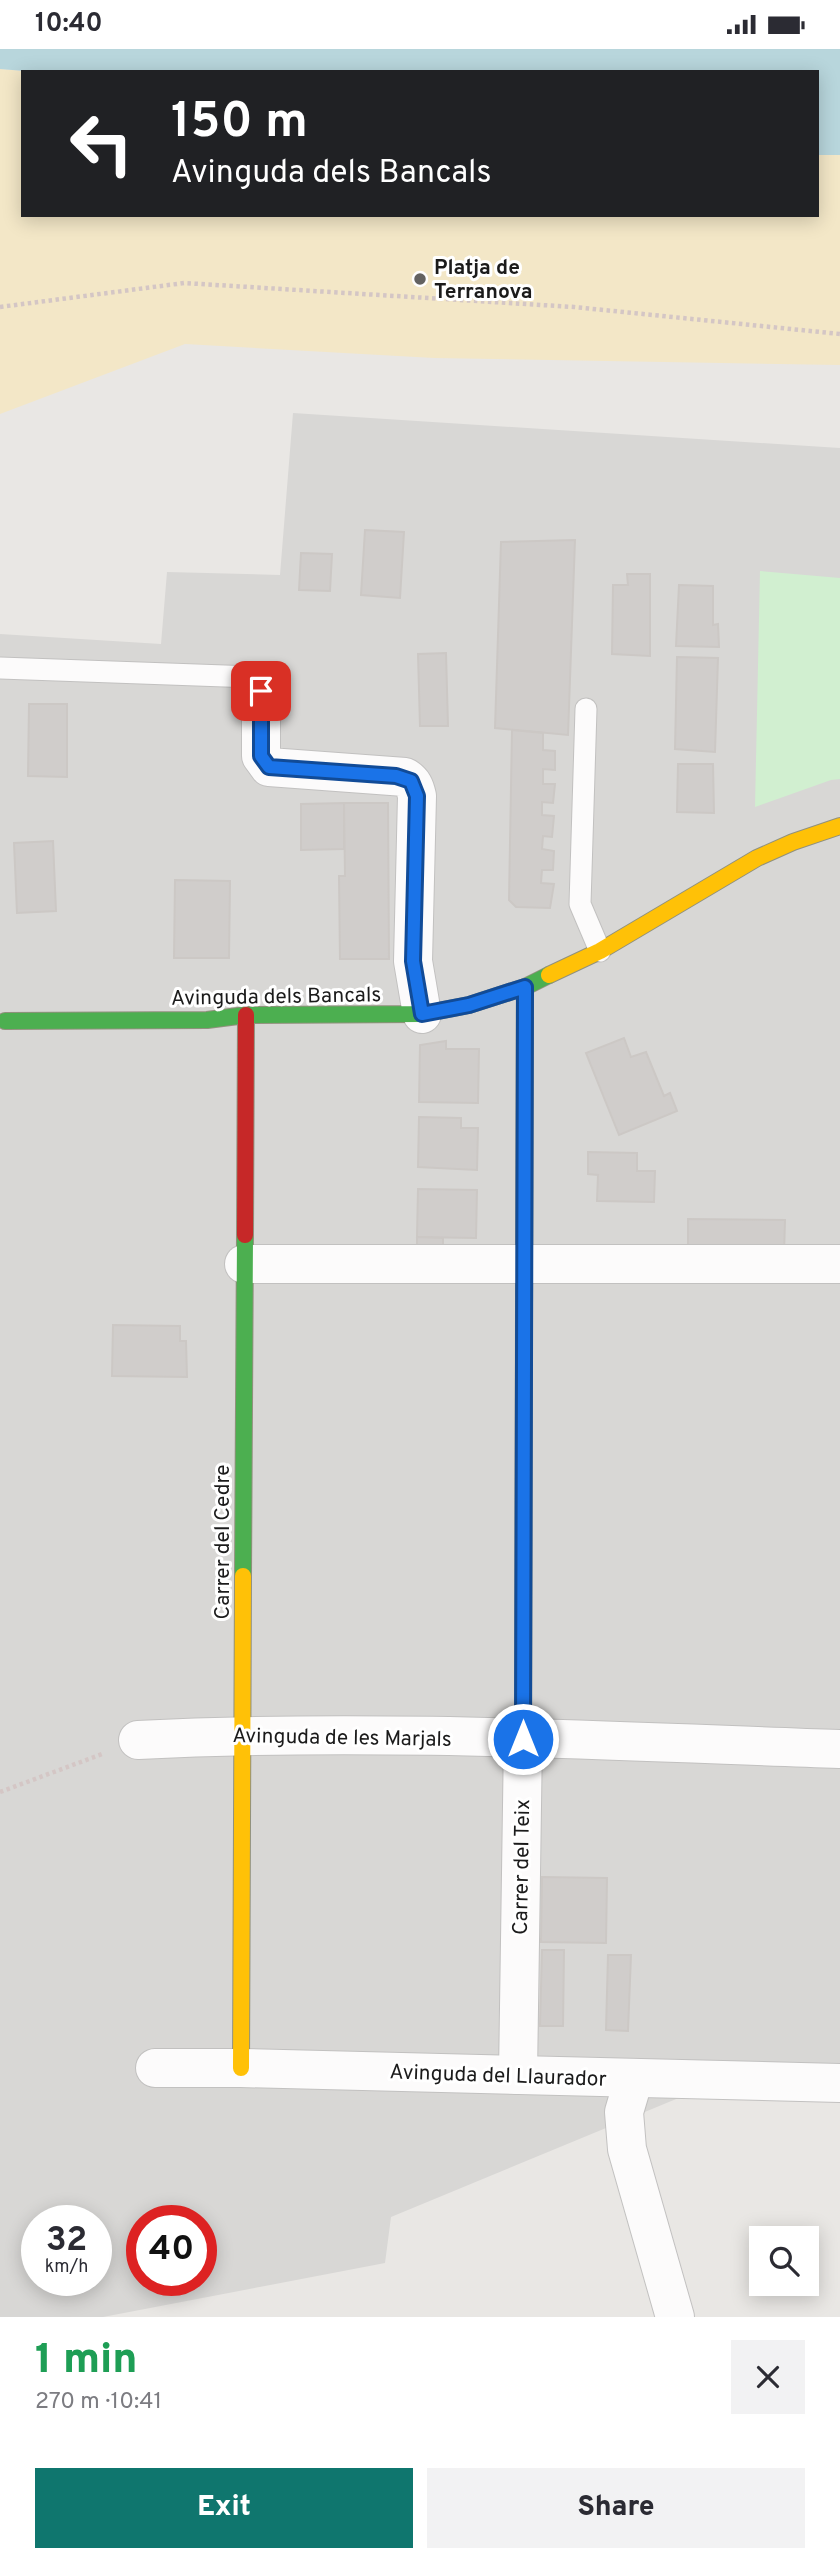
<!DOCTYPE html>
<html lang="en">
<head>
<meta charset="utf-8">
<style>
	:root { --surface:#fff; --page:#f2f2f3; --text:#2b2b33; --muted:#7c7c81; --accent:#0f766e }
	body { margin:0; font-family:Overpass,sans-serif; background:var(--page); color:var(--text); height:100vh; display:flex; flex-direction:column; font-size:26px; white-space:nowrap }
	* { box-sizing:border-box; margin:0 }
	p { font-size:23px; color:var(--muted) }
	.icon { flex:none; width:38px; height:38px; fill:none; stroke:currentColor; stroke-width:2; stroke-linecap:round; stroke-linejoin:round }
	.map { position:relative; height:2268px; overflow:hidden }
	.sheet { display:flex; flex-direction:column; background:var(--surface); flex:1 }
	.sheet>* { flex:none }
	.guide { position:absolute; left:21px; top:21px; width:798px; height:147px; border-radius:0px; box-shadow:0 4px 18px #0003; background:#202124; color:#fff; overflow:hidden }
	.tools { position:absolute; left:749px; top:2177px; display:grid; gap:14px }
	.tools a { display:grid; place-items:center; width:70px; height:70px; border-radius:0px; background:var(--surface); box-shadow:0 4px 18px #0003; font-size:35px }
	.speed { position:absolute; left:21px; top:2156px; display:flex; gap:14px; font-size:35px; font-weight:700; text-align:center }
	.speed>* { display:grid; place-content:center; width:91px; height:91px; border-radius:50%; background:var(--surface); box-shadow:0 4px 18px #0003; line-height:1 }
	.speed small { font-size:18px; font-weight:400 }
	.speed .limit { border:10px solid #d22; background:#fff; color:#111 }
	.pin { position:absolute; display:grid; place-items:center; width:60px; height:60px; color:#fff; margin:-30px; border-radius:14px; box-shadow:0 4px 10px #0006 }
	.me { position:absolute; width:77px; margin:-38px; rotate:0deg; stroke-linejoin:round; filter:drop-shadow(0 0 5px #0008) }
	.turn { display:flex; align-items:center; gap:24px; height:147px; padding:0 35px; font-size:32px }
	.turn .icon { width:91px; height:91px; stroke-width:2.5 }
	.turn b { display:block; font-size:49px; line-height:60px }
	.round { display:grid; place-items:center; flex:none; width:74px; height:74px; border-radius:0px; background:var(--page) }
	.head { display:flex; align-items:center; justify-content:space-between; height:119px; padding:0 35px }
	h1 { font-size:42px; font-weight:800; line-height:52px; color:#1e9e55 }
	.primary-button { display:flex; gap:14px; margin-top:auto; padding:14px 35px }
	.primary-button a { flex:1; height:80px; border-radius:0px; background:var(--accent); color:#fff; font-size:28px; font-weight:800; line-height:80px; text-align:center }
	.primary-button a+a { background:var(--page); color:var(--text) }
	.status { display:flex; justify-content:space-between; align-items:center; height:49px; padding:0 35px; background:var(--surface); direction:ltr }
	.status svg { height:19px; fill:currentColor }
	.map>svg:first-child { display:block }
</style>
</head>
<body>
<div class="status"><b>10:40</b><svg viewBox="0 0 49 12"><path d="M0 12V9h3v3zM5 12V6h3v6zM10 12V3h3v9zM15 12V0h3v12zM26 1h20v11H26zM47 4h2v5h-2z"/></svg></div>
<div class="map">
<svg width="840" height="2268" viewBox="0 0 840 2268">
	<rect width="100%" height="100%" fill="#e9e7e4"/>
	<!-- residential -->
	<path fill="#d8d7d5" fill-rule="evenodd" d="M293 364 840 399V2053L681 2048 391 2168 385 2214 103 2268H0V585L161 595 167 523 280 526ZM37 2172H96V2231H37ZM142 2172H201V2231H142Z"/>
	<!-- sand -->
	<polygon fill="#f3e7c7" points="0,20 37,23 23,23 23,166 817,166 817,99 840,99 840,316 434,309 185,295 0,365"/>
	<!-- park -->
	<polygon fill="#d1efd0" points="760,522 840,529 840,730 831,731 755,758"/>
	<!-- water -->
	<polygon fill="#b8d6dc" points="0,0 840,0 840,106 817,106 817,23 37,23 0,20"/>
	<!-- building -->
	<g fill="#d0cdcb" stroke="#ccc8c5" stroke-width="2">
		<polygon points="365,481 404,483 400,549 361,546"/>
		<polygon points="575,491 568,686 495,679 501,493"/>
		<polygon points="301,504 332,505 330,542 299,541"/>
		<polygon points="627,525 650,525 650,607 612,605 613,536 628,536"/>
		<polygon points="679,536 713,537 713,576 718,575 719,598 676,597"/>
		<polygon points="446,604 448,677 420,677 418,605"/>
		<polygon points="677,608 718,609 715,703 675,700"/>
		<polygon points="29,655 67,655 67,728 28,727"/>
		<polygon points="512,681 543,684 543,701 555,702 555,721 543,720 543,735 555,735 553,754 542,753 542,766 554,767 552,788 543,787 542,800 554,802 553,821 542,821 541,834 554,835 550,859 516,858 509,851"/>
		<polygon points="678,715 713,715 714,764 677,763"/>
		<polygon points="344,754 344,800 301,801 301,755"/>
		<polygon points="344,754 388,754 389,910 340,910 339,827 345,827"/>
		<polygon points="53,792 56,862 17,864 14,794"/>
		<polygon points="175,831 230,832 229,909 174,909"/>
		<polygon points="624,989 631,1008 646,1003 664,1047 670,1044 677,1062 619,1086 586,1004"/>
		<polygon points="446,992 446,1000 479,1000 478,1054 419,1053 420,996"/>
		<polygon points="419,1068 461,1069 461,1079 478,1079 477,1121 418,1118"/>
		<polygon points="588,1103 637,1104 637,1122 655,1122 654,1153 597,1152 598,1126 588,1125"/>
		<polygon points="418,1140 477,1141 476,1189 417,1188"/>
		<polygon points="688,1170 785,1171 784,1205 688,1204"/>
		<polygon points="417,1188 443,1189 443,1203 417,1203"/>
		<polygon points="113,1276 180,1277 180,1292 186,1292 187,1328 112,1327"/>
		<polygon points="542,1828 607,1829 606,1894 541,1893"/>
		<polygon points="542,1901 564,1901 563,1977 540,1977"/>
		<polygon points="608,1906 631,1906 628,1982 606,1981"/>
	</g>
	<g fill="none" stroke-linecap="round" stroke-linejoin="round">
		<!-- lane casing -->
		<g stroke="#c2c1c0" stroke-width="23">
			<g id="lane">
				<polyline points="0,619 253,628 260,636 261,642"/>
				<polyline points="586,660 580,855 600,902"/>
			</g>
		</g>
		<!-- street casing -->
		<g stroke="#c2c1c0" stroke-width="40">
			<g id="street">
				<path d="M261 642V707L269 718 405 728C413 733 415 738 417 747L413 912 422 965"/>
				<polyline points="244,1215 840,1215"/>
				<path d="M138 1691C372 1679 607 1692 840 1700"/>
				<polyline points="155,2019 241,2019 840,2034"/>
				<polyline points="518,2026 523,1690"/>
				<polyline points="634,2029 624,2063 627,2100 675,2268"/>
			</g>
		</g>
		<!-- fast casing -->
		<g stroke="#91917d" stroke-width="18">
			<g id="fast">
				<polyline points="5,972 207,971 246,966 422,965 469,956 525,938 549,926"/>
				<polyline points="524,1258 525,938"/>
				<polyline points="243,1527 245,1186"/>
			</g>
		</g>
		<!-- slow casing -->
		<g stroke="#91917d" stroke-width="18">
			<g id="slow">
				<polyline points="549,926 600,902 757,809 793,793 840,777"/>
				<polyline points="241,2019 243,1527"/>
			</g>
		</g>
		<!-- jam casing -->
		<g stroke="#91917d" stroke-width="18">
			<g id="jam">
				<polyline points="245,1186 246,966"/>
				<polyline points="523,1690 524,1258"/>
			</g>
		</g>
		<!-- path -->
		<g stroke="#d4c6c5" stroke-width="4.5" stroke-dasharray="3.5 3.5" stroke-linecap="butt">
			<polyline points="0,258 184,234 574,258 840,285"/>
			<polyline points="0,1743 105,1704"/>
		</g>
		<!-- lane -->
		<use href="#lane" stroke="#fcfbfb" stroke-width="21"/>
		<!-- street -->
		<use href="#street" stroke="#fcfbfb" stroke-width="38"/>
		<!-- fast -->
		<use href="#fast" stroke="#4caf50" stroke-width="16"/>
		<!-- slow -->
		<use href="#slow" stroke="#ffc107" stroke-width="16"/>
		<!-- jam -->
		<use href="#jam" stroke="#c62828" stroke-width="16"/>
	</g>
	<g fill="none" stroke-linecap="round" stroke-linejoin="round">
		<!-- route casing -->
		<g stroke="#114b97" stroke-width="18">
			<polyline id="route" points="261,642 261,707 269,718 396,727 411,732 417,747 413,912 422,965 469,956 525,938 523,1690"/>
		</g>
		<!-- route -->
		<use href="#route" stroke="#1a73e8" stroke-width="12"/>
	</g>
	<!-- markers -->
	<circle fill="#636261" stroke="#fff" stroke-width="2.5" cx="420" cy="230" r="7"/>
	<g text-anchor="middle" stroke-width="6" stroke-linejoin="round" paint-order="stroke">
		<!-- poi labels -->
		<g font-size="21" font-weight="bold" fill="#1b1b1b" stroke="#fff" text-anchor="start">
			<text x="434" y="225">Platja de<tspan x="434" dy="24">Terranova</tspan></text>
		</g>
		<!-- street labels -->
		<g font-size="21" fill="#1b1b1b" stroke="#fff">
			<text transform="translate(276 947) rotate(-1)" y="7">Avinguda dels Bancals</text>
			<text transform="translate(222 1493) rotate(-90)" y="7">Carrer del Cedre</text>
			<text transform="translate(342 1688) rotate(1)" y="7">Avinguda de les Marjals</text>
			<text transform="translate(521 1818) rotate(-89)" y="7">Carrer del Teix</text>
			<text transform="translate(498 2026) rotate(2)" y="7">Avinguda del Llaurador</text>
		</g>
	</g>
</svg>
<div class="tools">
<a><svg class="icon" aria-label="search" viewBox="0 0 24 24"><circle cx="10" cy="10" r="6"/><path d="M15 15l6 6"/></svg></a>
</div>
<div class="speed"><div>32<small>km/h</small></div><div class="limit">40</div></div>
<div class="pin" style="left:261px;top:642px;background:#d93025"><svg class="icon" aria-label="arrive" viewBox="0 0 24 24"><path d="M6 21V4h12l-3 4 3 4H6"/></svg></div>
<svg class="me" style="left:523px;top:1690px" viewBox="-20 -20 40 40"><circle r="17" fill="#1a73e8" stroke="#fff" stroke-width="3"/><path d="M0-11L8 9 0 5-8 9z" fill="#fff"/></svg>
<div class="guide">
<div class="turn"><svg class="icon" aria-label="left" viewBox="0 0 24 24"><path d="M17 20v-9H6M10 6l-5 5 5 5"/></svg><div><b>150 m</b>Avinguda dels Bancals</div></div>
</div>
</div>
<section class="sheet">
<div class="head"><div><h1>1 min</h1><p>270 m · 10:41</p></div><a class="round"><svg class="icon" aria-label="close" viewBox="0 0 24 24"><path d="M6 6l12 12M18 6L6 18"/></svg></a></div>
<div class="primary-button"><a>Exit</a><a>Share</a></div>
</section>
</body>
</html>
